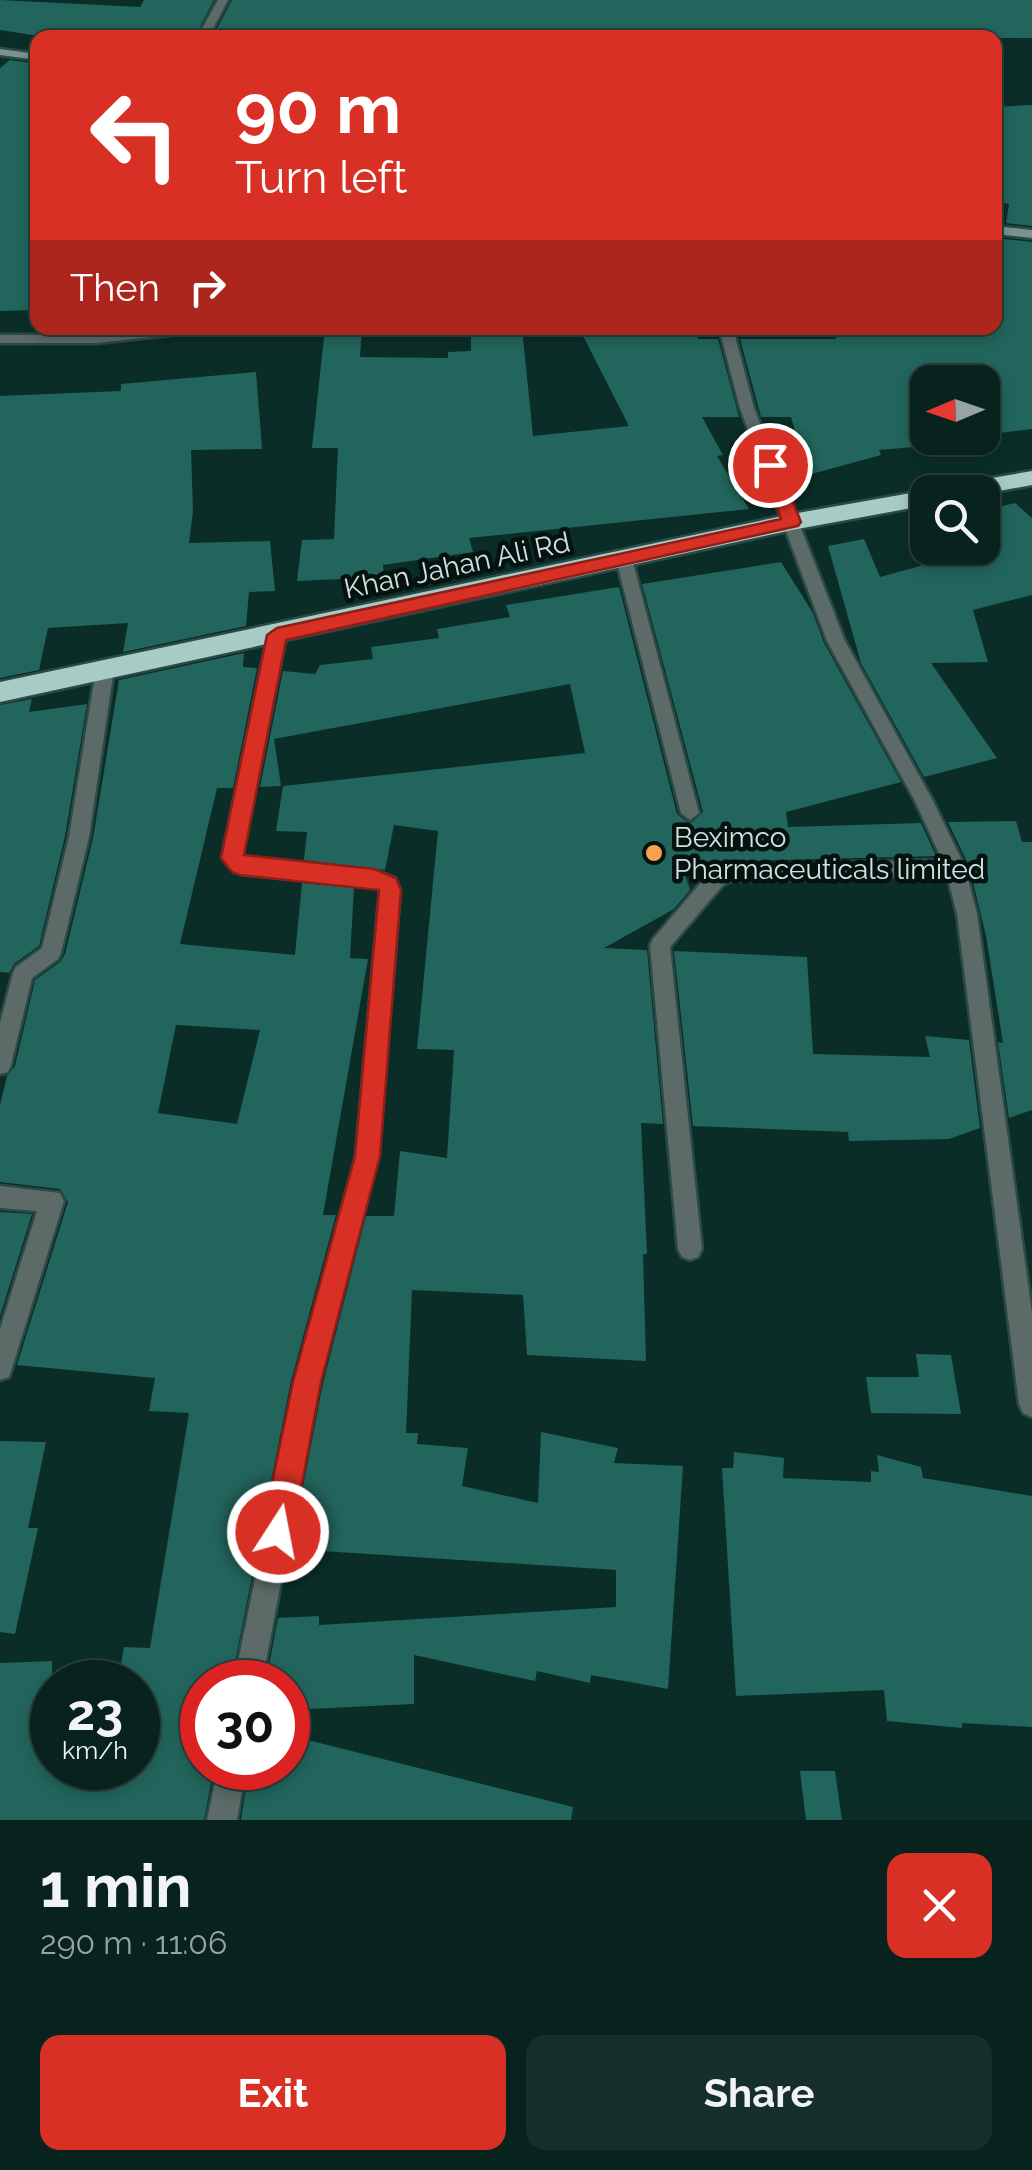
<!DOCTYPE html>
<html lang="en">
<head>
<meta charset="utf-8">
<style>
	:root { --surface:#08221e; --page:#162f2b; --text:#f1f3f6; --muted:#98a4a4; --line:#293f3c; --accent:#d93025 }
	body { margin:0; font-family:Raleway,sans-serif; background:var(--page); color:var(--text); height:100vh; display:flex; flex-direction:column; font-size:38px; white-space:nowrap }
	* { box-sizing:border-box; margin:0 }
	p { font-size:32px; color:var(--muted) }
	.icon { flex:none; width:55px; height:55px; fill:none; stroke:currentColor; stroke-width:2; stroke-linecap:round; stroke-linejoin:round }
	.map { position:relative; height:1820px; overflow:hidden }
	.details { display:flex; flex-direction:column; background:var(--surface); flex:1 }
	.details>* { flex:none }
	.guide { position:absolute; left:30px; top:30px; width:972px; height:305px; border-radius:20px; box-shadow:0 5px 15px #0003,0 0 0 2px var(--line); background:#d93025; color:#fff; overflow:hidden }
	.needle { width:65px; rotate:268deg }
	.controls { position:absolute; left:910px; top:365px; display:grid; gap:20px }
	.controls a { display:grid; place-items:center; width:90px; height:90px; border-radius:20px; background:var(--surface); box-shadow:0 5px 15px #0003,0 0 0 2px var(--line); font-size:50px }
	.speed { position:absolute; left:30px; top:1660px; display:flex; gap:20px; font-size:50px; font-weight:700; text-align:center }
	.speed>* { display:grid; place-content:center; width:130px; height:130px; border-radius:50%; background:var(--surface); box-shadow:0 5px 15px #0003,0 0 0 2px var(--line); line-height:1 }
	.speed small { font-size:25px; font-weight:400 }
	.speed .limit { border:15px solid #d22; background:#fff; color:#111 }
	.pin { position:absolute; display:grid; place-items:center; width:85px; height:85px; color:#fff; margin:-42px; border:5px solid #fff; border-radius:50%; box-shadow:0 2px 10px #0007 }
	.me { position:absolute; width:110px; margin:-55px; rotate:11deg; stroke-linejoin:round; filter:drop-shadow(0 0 8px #0008) }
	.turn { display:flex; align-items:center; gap:35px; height:210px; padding:0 40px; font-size:45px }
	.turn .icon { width:130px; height:130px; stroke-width:2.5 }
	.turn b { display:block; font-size:70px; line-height:85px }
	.then { display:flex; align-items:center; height:95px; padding:0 40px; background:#0003; gap:20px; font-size:38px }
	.round { display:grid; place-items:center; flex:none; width:105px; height:105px; border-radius:20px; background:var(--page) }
	.headline { display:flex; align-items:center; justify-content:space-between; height:170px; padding:0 40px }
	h1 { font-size:60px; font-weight:700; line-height:75px }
	.button { display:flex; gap:20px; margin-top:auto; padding:20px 40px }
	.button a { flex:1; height:115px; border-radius:20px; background:var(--accent); color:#fff; font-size:40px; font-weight:700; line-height:115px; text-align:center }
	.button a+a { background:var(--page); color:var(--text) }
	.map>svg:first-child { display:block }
</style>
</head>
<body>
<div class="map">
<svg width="1032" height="1820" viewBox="0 0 1032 1820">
	<rect width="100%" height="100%" fill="#0a2d28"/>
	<!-- building -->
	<g fill="#22655c" fill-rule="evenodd">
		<polygon points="0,0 140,7 144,0 214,0 194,38 52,38 0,30"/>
		<polygon points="232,0 1032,0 1032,38 530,38 521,30 478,38 212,38"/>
		<polygon points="10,60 38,64 38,310 0,311 0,68"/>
		<polygon points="1032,105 1032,226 1006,223 1009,204 995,201 995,107"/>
		<polygon points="1004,239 1032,242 1032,429 982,435 982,382 928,382 928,438 962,438 934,441 937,445 879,450 881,455 808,475 791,417 761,417 740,339 836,339 834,334 995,328 995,288"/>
		<polygon points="325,328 362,328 360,357 448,358 448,352 471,351 471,328 522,328 533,436 629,426 579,328 696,328 698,339 718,339 739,417 702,417 723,455 717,456 749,509 469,538 473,552 383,565 384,577 297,581 302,540 334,539 338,448 312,448"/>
		<polygon points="256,372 262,449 191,450 193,511 189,543 270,541 275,591 249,592 246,626 123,652 128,623 48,628 39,670 0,678 0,396 121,391 121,384"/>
		<polygon points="1015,503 1032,518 1032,595 973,610 988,662 931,663 997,758 924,777 861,663 828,546 864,539 880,577 982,549 982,511"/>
		<polygon points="781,562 813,613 824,643 901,782 786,812 788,827 921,823 936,856 708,862 707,870 684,871 690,890 674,909 604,948 647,950 663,1124 641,1123 647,1254 643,1254 646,1361 527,1355 523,1295 412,1290 406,1433 418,1433 417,1444 468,1448 462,1486 538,1503 541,1432 618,1448 614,1463 683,1466 668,1689 591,1675 590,1683 537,1671 535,1681 414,1655 414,1704 288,1710 288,1682 266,1682 278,1618 319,1616 319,1625 616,1607 616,1570 291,1549 323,1383 366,1216 394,1216 400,1151 447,1158 454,1050 417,1049 438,831 394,825 385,870 304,860 307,832 276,831 283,786 585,753 570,684 274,739 281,786 260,787 283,671 315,674 320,665 373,659 371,647 439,638 437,629 510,617 506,605 619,587 677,814 690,824 703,812 642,584"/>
		<path d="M244 653 243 667 257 668 233 788H217L180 944 295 955 302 883 354 888 350 958 368 959 323 1215H336L291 1381 231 1682H202L191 1765 214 1768 204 1820H0V1663L52 1661V1768H138V1682H118L124 1647 150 1648 189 1413 149 1411 155 1378 17 1365 68 1202 60 1189 0 1182V1105L7 1076 15 1066 35 980 60 962 65 954 93 838 119 680ZM176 1025 260 1030 237 1124 158 1113Z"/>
		<polygon points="32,699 29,712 87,704 65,836 39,946 14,964 9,973 0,972 0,705"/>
		<polygon points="1016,821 1022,842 1032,842 1032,1110 1009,1118 998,1042 1003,1043 986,936 969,866 948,822"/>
		<polygon points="674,951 807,957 813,1054 930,1057 925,1036 969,1040 980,1128 949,1139 849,1141 848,1132 693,1126"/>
		<polygon points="0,1212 32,1214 0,1316"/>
		<polygon points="916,1354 951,1355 961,1414 871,1413 866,1377 919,1377"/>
		<polygon points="0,1441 46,1442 28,1528 38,1528 15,1634 0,1632"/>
		<polygon points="734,1452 784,1458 783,1478 871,1482 871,1471 879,1472 877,1455 921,1467 923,1478 1032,1496 1032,1727 962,1723 962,1728 887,1721 884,1690 736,1696 722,1468 733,1468"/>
		<polygon points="288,1735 573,1807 571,1820 241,1820 249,1768 288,1768"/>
		<polygon points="800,1771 835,1771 842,1820 806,1820"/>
	</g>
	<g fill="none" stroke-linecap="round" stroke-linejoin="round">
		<!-- street casing -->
		<g stroke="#2a4a45" stroke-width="5">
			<g id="street">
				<polygon points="218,0 228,0 208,38 197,38"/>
				<polygon points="164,328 205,328 198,332 97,343 0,343 0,335 97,335"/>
				<polygon points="719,328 733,328 754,408 845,641 933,801 965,867 977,914 1032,1313 1032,1417 1023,1413 1019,1404 957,914 947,875 731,881 723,885 670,947 702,1249 698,1257 690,1260 682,1257 678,1249 650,945 653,939 709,873 729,865 942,860 915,801 827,641 740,408"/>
				<polygon points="624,554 632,559 699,813 690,820 681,813 616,559"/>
				<polygon points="277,629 286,635 242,856 245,859 374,870 395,878 400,890 378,1156 319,1382 262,1682 234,1682 295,1382 356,1156 380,890 372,886 240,874 233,871 222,858 268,635"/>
				<polygon points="105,663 114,669 89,837 61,953 58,959 32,978 11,1065 8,1072 0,1074 0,1023 13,973 16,967 42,948 69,837 96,669"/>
				<polygon points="0,1186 60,1193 64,1201 12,1368 9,1377 0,1380 0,1329 37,1211 0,1208"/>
				<polygon points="218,1768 246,1768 237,1820 207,1820"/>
			</g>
		</g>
		<!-- secondary casing -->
		<g stroke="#2a4a45" stroke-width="5">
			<g id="secondary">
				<polygon points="0,49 38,54 38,60 0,55"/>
				<polygon points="995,226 1032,230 1032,238 995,234"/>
			</g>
		</g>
		<!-- highway casing -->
		<g stroke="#2a4a45" stroke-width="5">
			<g id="highway">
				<polygon points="1032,471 1032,485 982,494 940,492 952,485"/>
				<polygon points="928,490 937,492 928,492 928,505 792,530 0,702 0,682 792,514"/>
			</g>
		</g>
		<!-- street -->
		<use href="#street" fill="#5d6b68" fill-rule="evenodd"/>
		<!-- secondary -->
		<use href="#secondary" fill="#7b928e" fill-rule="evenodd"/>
		<!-- highway -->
		<use href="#highway" fill="#a7cbc5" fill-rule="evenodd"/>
	</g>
	<!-- route -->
	<polygon fill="#d93025" stroke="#8d1f18" stroke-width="2.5" points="770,460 778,465 801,522 798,526 286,640 244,855 374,869 396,878 401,890 380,1156 321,1382 293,1532 288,1543 278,1547 267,1543 262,1532 293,1382 355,1156 379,890 240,875 232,872 221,858 267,635 277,628 781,519 761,465"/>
	<!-- markers -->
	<circle fill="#f9a04d" stroke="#051210" stroke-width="4" cx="654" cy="853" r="10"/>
	<g text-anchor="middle" stroke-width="9" stroke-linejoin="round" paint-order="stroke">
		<!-- street labels -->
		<g font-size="28" fill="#d0e2df" stroke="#051210">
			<text transform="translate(457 565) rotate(-12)" y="10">Khan Jahan Ali Rd</text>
		</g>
		<!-- poi labels -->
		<g font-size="28" fill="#d0e2df" stroke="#051210" text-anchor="start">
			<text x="674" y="847">Beximco<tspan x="674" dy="32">Pharmaceuticals limited</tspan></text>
		</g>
	</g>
</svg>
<div class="controls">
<a><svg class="needle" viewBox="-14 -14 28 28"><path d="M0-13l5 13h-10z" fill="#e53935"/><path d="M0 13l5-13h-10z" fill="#98a4a4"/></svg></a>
<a><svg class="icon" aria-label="search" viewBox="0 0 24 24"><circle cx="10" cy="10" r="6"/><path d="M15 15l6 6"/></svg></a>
</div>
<div class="speed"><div>23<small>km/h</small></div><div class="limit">30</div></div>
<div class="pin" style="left:770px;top:465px;background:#d93025"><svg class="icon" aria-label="arrive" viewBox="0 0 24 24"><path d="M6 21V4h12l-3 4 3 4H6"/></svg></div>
<svg class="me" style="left:278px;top:1532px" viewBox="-20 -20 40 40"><circle r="17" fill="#d93025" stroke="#fff" stroke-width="3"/><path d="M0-11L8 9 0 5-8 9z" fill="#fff"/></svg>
<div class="guide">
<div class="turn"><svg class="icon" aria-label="left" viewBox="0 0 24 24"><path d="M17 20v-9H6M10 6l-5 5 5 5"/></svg><div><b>90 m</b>Turn left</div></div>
<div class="then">Then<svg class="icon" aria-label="right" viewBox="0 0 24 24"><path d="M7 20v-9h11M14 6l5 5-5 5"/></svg></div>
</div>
</div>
<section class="details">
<div class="headline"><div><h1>1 min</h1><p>290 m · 11:06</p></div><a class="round" style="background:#d93025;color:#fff"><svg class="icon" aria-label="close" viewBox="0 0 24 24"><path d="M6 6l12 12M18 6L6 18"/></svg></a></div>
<div class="button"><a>Exit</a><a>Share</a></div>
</section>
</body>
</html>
